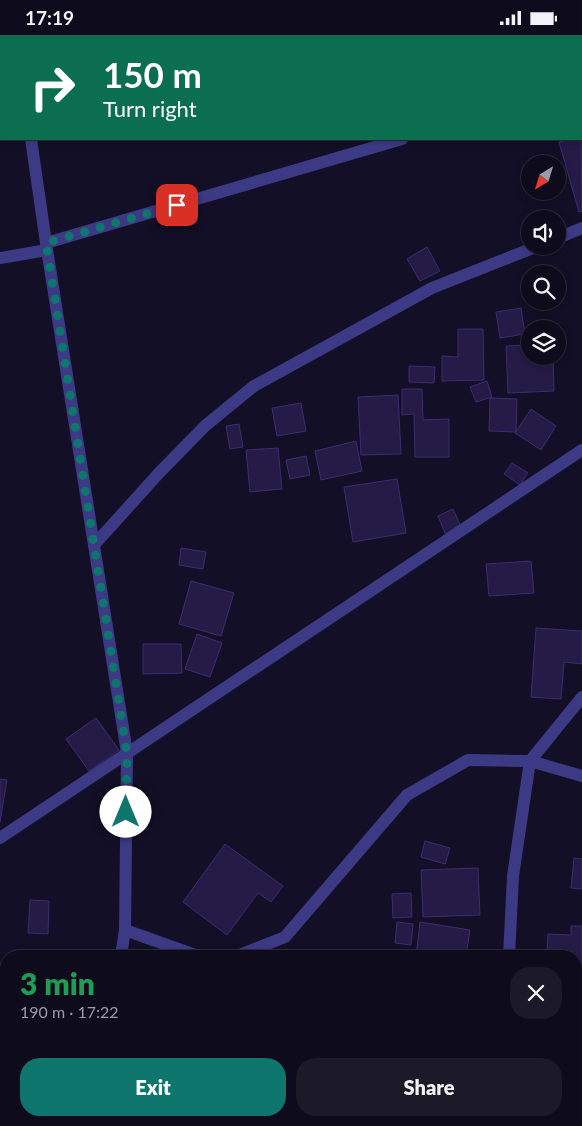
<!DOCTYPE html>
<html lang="en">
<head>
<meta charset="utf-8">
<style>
	:root { --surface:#0e0b1c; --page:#1c1929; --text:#f1f3f6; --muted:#9b9ba3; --line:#2e2b3b; --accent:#0f766e }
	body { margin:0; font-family:Lato,sans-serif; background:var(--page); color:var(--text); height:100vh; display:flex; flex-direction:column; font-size:19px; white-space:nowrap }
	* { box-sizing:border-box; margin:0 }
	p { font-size:16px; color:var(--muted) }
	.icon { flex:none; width:28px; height:28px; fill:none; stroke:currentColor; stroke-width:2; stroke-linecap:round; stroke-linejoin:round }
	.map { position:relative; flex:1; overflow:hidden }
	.panel { position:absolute; left:0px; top:915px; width:582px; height:176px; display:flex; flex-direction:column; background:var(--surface); border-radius:20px 20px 0 0; box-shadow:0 2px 8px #0003,0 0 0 1px var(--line) }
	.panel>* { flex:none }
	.hud { position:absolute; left:0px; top:0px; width:582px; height:105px; box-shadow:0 2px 8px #0003,0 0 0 1px var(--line); background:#0b6e4f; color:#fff; overflow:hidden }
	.needle { width:32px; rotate:218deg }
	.controls { position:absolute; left:521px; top:120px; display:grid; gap:10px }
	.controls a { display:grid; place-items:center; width:45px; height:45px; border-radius:50%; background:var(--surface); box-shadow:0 2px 8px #0003,0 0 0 1px var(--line); font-size:25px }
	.pin { position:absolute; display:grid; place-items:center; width:42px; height:42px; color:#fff; margin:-21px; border-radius:10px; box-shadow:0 2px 8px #0006 }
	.me { position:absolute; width:55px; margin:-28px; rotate:0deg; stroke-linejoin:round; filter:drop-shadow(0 0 4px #0008) }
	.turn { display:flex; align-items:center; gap:18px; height:105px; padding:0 20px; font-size:22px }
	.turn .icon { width:65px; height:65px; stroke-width:2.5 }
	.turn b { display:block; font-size:35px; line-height:42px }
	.round { display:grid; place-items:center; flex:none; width:52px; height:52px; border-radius:20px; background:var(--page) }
	.summary { display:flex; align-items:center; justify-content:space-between; height:85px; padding:0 20px }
	h1 { font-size:30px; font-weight:800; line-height:38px; color:#1e9e55 }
	.primary-button { display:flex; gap:10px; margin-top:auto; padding:10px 20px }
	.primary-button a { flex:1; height:58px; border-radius:20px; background:var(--accent); color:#fff; font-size:20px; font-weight:800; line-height:58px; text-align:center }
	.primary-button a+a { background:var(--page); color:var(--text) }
	.status { display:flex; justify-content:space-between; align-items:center; height:35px; padding:0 25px; background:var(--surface); direction:ltr }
	.status svg { height:14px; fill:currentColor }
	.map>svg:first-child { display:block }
</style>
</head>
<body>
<div class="status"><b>17:19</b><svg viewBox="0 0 49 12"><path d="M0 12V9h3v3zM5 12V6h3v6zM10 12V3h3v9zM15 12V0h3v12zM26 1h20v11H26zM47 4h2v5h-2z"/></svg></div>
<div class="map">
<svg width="582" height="1091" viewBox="0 0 582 1091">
	<rect width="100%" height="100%" fill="#130f26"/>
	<!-- building -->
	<g fill="#241b47" stroke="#3b2d73">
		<polygon points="581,101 582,176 579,177 559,107 570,104 581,104"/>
		<polygon points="427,212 440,236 420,246 407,224"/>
		<polygon points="521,273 525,299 500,303 496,277"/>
		<polygon points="458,294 483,294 484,345 442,346 442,321 458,322"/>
		<polygon points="530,310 530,321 553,321 554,356 508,358 506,311"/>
		<polygon points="409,331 435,332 434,348 409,347"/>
		<polygon points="487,346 492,362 476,367 470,352"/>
		<polygon points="402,354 422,354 423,385 449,384 449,422 415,422 414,379 402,380"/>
		<polygon points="398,360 401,419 361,420 358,362"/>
		<polygon points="490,363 517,364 516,397 489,396"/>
		<polygon points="301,368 306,396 277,401 272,373"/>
		<polygon points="531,374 556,391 541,415 515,398"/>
		<polygon points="239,389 243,412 230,414 226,391"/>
		<polygon points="356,406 362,436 321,445 315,416"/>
		<polygon points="278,413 282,454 250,457 246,415"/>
		<polygon points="306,421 310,440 290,444 286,425"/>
		<polygon points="512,428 528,438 520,450 504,439"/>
		<polygon points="397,444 406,498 353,507 344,452"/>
		<polygon points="453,474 463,496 447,503 438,481"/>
		<polygon points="181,513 206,517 203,534 179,530"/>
		<polygon points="531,526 534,558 489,561 486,529"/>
		<polygon points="191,546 234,558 221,601 179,589"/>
		<polygon points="536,593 582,596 582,629 564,627 561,664 531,662"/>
		<polygon points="197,599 222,608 210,642 185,634"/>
		<polygon points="143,609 181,609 182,638 143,639"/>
		<polygon points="96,683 119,715 89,736 66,704"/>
		<polygon points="0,744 7,745 0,787"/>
		<polygon points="425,806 450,813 445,829 421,822"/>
		<polygon points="225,809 283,851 271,867 258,858 227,900 183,867"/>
		<polygon points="574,823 582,824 582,854 571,853"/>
		<polygon points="478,833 480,880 423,882 421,835"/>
		<polygon points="411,858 412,882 393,883 392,859"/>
		<polygon points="30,865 49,866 48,899 28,898"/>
		<polygon points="397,887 413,889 411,910 395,908"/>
		<polygon points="420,887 470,895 466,921 416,921"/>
		<polygon points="571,891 582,891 582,933 576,933 576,921 547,921 548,899 571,900"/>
		<polygon points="576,936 582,938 582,971 576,969"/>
		<rect x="0" y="999" width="6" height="67"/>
		<polygon points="5,1066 6,1085 46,1085 46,1091 4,1091"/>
		<polygon points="169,1085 199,1085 198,1091 167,1091"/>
		<rect x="121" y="1088" width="29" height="3"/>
	</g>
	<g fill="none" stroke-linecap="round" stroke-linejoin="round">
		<!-- minor -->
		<g stroke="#3d3a85" stroke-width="12">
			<polyline points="575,0 575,1"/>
			<polyline points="9,1 11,0"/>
			<polyline points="0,8 1,7"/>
			<polyline points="581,24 582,27"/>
			<polyline points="581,51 582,51"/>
			<polyline points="31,104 46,208 127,718 125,895 121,921"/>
			<polyline points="558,203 582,193"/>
			<polyline points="46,208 402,104"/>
			<polyline points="0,223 47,215"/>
			<polyline points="94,510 159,438 205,391 254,351 432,253 538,211"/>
			<polyline points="0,803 582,415"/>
			<polyline points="125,895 198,921"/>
			<polyline points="237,921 285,902 407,760 468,725 530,726 582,741"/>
			<polyline points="509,921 513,841 530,726 582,662"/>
			<polyline points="576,994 582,996"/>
			<polyline points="91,1091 92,1085"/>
			<polyline points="486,1091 487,1085"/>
		</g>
	</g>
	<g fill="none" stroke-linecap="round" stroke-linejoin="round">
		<!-- route -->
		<polyline stroke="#0f766e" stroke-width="9" stroke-dasharray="0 16.2" points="126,777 127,718 46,208 177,170"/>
	</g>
</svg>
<div class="controls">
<a><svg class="needle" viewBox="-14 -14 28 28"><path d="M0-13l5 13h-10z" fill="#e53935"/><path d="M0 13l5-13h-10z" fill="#9b9ba3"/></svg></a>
<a><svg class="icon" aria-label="sound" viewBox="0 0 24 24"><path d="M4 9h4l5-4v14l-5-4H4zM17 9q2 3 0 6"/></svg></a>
<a><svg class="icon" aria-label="search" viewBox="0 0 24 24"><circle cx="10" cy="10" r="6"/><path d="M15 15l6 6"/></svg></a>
<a><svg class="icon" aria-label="layers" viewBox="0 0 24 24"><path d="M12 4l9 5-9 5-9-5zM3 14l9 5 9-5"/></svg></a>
</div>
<div class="pin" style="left:177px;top:170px;background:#d93025"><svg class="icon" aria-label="arrive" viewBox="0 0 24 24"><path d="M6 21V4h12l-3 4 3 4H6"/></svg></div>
<svg class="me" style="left:126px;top:777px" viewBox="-20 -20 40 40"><circle r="19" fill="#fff"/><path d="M0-13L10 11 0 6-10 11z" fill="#0f766e"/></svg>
<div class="hud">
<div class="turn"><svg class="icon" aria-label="right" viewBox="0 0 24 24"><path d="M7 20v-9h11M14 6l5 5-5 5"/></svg><div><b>150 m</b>Turn right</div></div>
</div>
<section class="panel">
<div class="summary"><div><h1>3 min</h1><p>190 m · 17:22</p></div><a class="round"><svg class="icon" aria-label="close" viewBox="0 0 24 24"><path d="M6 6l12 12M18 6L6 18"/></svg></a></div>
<div class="primary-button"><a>Exit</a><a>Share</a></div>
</section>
</div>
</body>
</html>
